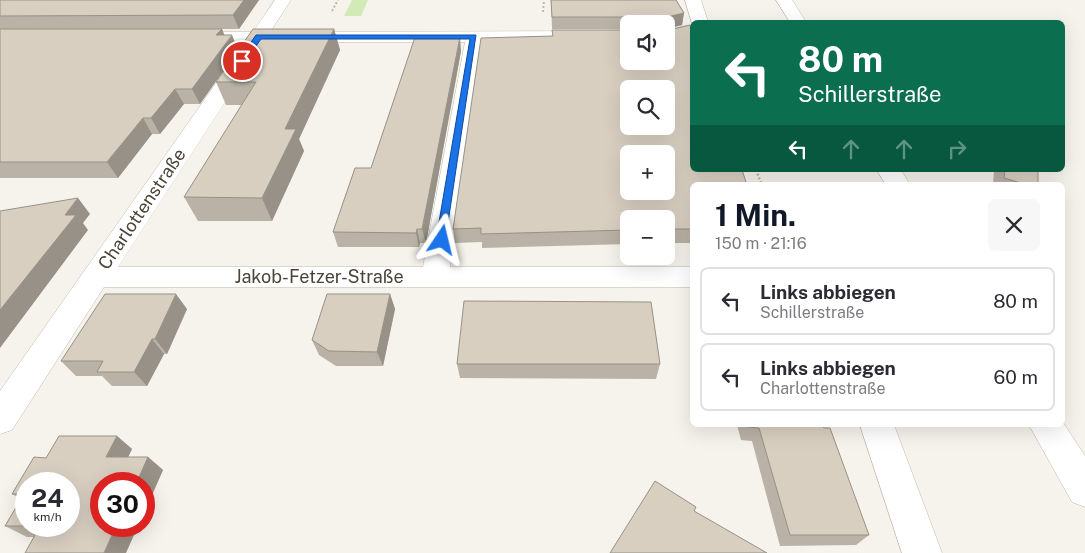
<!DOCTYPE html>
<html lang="de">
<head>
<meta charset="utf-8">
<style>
	:root { --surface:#fff; --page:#f7f7f7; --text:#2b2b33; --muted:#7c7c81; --line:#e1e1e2; --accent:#111827 }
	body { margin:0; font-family:"Public Sans",sans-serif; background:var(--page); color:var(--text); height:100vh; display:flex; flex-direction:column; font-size:19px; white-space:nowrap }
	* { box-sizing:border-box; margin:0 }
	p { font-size:16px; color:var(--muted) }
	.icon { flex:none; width:28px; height:28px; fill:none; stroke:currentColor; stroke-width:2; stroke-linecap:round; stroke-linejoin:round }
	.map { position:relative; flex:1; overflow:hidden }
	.details { position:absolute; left:690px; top:182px; width:375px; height:245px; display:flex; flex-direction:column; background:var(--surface); border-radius:8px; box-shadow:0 5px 20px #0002 }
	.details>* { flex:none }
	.guide { position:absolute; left:690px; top:20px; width:375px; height:152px; border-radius:8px; box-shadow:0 5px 20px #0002; background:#0b6e4f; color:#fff; overflow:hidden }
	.controls { position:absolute; left:620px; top:15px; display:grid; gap:10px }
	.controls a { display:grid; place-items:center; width:55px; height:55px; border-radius:8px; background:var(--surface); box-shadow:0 5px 20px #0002; font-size:25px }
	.speed { position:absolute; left:15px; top:472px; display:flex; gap:10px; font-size:25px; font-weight:700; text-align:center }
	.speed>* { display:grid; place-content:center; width:65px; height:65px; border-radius:50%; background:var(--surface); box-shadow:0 5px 20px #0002; line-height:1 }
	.speed small { font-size:12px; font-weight:400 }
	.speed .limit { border:8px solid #d22; background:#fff; color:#111 }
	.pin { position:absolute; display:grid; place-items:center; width:42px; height:42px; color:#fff; margin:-21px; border:2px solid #fff; border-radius:50%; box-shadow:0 1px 5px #0007 }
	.me { position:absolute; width:55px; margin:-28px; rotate:10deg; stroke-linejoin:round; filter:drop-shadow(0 0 4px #0008) }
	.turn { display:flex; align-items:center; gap:18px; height:105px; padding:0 25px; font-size:22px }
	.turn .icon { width:65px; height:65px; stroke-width:2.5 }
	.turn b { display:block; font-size:35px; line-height:42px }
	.lanes { display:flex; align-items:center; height:48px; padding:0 25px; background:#0003; justify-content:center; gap:25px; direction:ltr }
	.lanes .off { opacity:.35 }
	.round { display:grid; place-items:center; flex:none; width:52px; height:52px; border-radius:8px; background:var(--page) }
	.overview { display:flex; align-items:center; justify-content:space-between; height:85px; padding:0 25px }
	h1 { font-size:30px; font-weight:700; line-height:38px; color:var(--accent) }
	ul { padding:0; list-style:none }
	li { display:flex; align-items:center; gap:15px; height:68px; margin:0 10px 8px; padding:0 15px; border:2px solid var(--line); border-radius:8px }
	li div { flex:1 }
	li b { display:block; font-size:19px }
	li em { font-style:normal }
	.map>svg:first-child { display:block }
</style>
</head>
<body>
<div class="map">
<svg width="1085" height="553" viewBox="0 0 1085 553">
	<rect width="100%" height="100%" fill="#f6f3ec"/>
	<!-- green -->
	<polygon fill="#d2eab5" points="352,0 368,0 361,16 344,16"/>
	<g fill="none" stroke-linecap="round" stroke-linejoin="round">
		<!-- minor casing -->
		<g stroke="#c2bbae" stroke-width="1">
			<g id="minor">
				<path d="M275 0H291L270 32 629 31V41L482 42 450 267H692V287H104L12 430 0 434V391L245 42H195L189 41 186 37 189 33 195 32H253ZM264 42H465L423 267H118Z"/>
				<polygon points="685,0 701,0 708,22 692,23"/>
				<polygon points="776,0 792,0 806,22 790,22"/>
				<polygon points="877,170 901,170 910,185 886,185"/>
				<polygon points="1062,421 1085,456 1085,507 1072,502 1029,425 1062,425"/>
				<polygon points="860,425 894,425 942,553 902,553"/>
			</g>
		</g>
		<!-- path-far1 -->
		<g stroke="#c4b79f" stroke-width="2" stroke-dasharray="2 2" stroke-linecap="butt">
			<polyline points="332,11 338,0"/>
			<polyline points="543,12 544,0"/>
		</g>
		<!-- path -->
		<polyline stroke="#c4b79f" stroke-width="2.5" stroke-dasharray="2 2" stroke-linecap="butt" points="756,170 762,185"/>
		<!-- minor -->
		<use href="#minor" fill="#fff" fill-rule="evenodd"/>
	</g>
	<!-- wall -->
	<g fill="#bab2a6">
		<polygon points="0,0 259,0 239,29 222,29 224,35 238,50 200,104 184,104 160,134 152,134 118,178 0,178"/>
		<polygon points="551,0 676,0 684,13 682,25 667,29 692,185 692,243 666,243 666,219 629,219 629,244 482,248 482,242 455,243 453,229 552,36 629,30 666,24 629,24 629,29 552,29"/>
		<polygon points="334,29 340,50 299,139 304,151 272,221 198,221 184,197 243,105 226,105 216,82"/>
		<polygon points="461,51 426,243 420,243 419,247 338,247 333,232 371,168"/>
		<polygon points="994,170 1038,170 1038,185 993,185"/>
		<polygon points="390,294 395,309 383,366 336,366 319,355 312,340"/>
		<polygon points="187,309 167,354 164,354 147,386 112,386 102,376 76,376 61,361"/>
		<polygon points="457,364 660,364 656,379 460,378"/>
		<polygon points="737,425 823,425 869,535 856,545 780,546 752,441 741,440"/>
		<polygon points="117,436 132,449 128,457 148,457 163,470 144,513 144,484 34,537 27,537 5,526 21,499 12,494 46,458"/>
	</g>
	<!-- shaded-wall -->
	<g fill="#979187">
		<polygon points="244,0 259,0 239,29 233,15"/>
		<polygon points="684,13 682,25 666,29 667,17"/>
		<polygon points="222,29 227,42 232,35 238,50 200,104 192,89 216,35"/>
		<polygon points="334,29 340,50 299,139 304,151 272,221 262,198 285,129"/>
		<polygon points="460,37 461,51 426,243 422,229"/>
		<polygon points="175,89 184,104 160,134 151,118"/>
		<polygon points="143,118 152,134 118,178 107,162"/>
		<polygon points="78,198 90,214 83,223 88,230 0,348 0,310 65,215"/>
		<polygon points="417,229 420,243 419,247 416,233"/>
		<polygon points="176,294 187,309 167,354 155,339"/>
		<polygon points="390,294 395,309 383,366 377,352"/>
		<polygon points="152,339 164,354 147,386 134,372"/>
		<polygon points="117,436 132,449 122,470 106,457"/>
		<polygon points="148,457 163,470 144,513 144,484 136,484"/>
		<polygon points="116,526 138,526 126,553 104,553"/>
	</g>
	<!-- building -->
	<g fill="#d8cfc1" stroke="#979187" fill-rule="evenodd">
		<polygon points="0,0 244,0 233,15 0,16"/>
		<polygon points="551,0 676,0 684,13 667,17 666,25 666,24 631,24 632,18 630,17 552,17"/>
		<path d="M690 25 692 33V170H742L747 185H692V229H666V219H629V230L481 234V228L453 229 481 38 553 36 552 30H629V61H666V28L668 30ZM629 89H666V126H629ZM629 154H666V191H629Z"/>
		<polygon points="0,29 222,29 216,35 232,35 192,89 175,89 151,118 143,118 107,162 0,162"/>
		<polygon points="253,29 334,29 285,129 296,129 262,198 184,197 256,82 216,82"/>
		<polygon points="415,37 460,37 422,229 417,229 416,233 333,232 355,168 371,168"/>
		<polygon points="1005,170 1038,170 1038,185 1028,185 1004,178"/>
		<polygon points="78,198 65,215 76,215 0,310 0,211"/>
		<polygon points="105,294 176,294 155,339 152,339 134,372 97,372 103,361 61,361"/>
		<polygon points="327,294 390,294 377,352 329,351 312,340"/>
		<polygon points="464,301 651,302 660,364 457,364"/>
		<polygon points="747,425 823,425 824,428 830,428 869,535 790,535 759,428 748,427"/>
		<polygon points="59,436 117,436 106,457 148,457 136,484 101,484 101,526 116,526 104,553 25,553 40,526 69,526 69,484 26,484 26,526 5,526 24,494 12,494 34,457 46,458"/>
		<polygon points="655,481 696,507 694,511 767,553 610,553"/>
	</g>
	<!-- route -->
	<polygon fill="#1a73e8" stroke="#114b97" points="256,35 476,35 445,243 438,243 436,240 470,39 261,39 244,63 239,63 238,61"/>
	<g text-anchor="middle" stroke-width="4" stroke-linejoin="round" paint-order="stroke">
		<!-- street labels -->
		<g font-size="18" fill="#4b4439" stroke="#fff">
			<text transform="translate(142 209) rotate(-56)" y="6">Charlottenstraße</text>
			<text x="319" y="283">Jakob-Fetzer-Straße</text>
		</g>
	</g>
</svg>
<div class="controls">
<a><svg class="icon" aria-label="sound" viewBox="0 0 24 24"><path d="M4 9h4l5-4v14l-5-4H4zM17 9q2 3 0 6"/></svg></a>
<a><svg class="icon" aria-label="search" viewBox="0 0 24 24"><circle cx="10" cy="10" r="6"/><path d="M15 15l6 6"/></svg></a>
<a>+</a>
<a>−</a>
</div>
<div class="speed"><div>24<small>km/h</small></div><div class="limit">30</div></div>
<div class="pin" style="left:242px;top:61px;background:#d93025"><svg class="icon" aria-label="arrive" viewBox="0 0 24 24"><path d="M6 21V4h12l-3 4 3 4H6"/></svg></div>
<svg class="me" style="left:442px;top:240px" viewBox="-20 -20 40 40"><path d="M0-17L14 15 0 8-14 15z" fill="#1a73e8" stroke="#fff" stroke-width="4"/></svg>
<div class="guide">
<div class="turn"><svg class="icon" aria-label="left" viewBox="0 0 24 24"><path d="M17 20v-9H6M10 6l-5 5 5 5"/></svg><div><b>80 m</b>Schillerstraße</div></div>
<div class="lanes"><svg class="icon" aria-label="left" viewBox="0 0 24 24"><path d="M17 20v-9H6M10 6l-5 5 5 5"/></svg><svg class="icon off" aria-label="ahead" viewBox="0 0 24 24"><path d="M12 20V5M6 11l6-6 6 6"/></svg><svg class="icon off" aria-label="ahead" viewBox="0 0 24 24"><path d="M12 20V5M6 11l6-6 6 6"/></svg><svg class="icon off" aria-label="right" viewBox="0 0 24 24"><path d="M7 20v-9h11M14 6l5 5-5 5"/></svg></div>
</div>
<section class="details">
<div class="overview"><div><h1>1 Min.</h1><p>150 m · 21:16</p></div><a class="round"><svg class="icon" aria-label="close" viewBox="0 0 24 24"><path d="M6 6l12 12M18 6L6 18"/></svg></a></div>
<ul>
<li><svg class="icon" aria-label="left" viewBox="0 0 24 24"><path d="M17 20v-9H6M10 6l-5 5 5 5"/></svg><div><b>Links abbiegen</b><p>Schillerstraße</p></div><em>80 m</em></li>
<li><svg class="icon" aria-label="left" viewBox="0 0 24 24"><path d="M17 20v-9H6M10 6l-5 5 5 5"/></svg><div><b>Links abbiegen</b><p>Charlottenstraße</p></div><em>60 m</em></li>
</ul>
</section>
</div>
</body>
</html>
